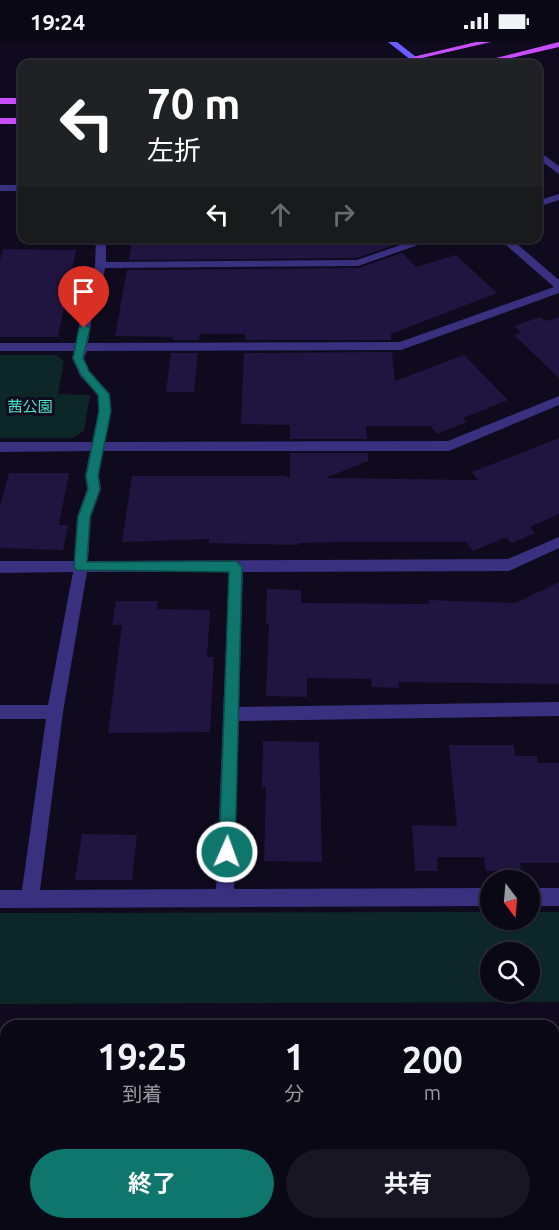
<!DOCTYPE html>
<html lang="ja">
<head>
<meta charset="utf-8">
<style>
	:root { --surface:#0b0816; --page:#191623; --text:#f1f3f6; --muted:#9a9aa1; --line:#2b2935; --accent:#0f766e }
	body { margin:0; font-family:Ubuntu,"Noto Sans JP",sans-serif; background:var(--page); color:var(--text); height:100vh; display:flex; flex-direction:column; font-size:22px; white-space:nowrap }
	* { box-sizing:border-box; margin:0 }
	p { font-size:20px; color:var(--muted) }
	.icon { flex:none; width:33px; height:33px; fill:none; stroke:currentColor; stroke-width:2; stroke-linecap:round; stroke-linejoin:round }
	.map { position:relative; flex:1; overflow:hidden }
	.sheet { position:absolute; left:0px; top:978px; width:560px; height:210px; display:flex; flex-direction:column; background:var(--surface); border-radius:18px 18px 0 0; box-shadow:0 2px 4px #0004,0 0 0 2px var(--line) }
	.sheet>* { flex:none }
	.hud { position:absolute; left:18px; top:18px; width:524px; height:183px; border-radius:12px; box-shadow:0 2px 4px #0004,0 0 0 2px var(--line); background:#202124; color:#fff; overflow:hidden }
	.needle { width:39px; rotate:164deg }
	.tools { position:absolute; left:480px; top:828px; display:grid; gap:12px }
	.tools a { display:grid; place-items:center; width:60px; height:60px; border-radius:50%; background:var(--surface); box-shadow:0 2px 4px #0004,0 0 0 2px var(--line); font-size:30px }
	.pin { position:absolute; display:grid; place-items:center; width:51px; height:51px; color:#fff; margin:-62px -26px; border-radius:50% 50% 50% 0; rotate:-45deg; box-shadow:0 0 6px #0007 }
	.pin .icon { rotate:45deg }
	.me { position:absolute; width:66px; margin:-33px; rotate:2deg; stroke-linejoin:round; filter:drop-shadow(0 0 4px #0008) }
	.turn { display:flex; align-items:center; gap:21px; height:126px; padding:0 30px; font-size:27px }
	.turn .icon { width:78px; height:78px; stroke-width:2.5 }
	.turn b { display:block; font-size:42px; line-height:51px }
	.lanes { display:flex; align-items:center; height:57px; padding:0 30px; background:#0003; justify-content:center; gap:30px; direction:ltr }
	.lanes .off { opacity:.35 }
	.eta { display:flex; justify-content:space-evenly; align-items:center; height:102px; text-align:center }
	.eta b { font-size:36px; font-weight:700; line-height:42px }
	.button { display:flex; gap:12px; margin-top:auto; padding:12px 30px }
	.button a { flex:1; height:69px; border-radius:36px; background:var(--accent); color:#fff; font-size:24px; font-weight:700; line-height:69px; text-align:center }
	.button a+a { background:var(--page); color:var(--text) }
	.status { display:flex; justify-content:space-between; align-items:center; height:42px; padding:0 30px; background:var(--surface); direction:ltr }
	.status svg { height:16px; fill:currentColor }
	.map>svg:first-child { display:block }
</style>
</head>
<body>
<div class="status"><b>19:24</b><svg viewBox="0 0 49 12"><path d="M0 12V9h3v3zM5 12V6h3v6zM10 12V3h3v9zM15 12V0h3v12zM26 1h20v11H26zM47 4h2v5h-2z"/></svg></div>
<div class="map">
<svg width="559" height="1188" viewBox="0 0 559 1188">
	<rect width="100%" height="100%" fill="#0f0a1d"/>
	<!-- green -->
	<g fill="#0d2728" fill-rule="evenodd">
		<polygon points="0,313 56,313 64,319 58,352 90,353 84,389 72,396 0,396"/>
		<path d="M490 870V878H530V870H559V960L0 962V871ZM490 910H530V950H490Z"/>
	</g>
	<!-- building -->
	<g fill="#201540">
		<polygon points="186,196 388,196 394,203 357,216 129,218 132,198 186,199"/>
		<polygon points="3,207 76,208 58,295 0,295 0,218"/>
		<polygon points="402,211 416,225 456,213 497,251 391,292 391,298 245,298 245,292 200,292 199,298 173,298 173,295 115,294 127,228 358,226"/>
		<polygon points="540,275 546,279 559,275 559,336 514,293 521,290 514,284"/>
		<polygon points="392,310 395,339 464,313 508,358 463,376 467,380 437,392 430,384 366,384 367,397 290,397 290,383 241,382 244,311"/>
		<polygon points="171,311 198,311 194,350 166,350"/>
		<polygon points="559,396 559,472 530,485 535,491 512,501 506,495 473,509 466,500 345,500 298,501 298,503 209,501 209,497 122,500 132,434 285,434 290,436 290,411 368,411 368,419 325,436 478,438 472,430"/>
		<polygon points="9,431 69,431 59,483 68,483 63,508 0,506 0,464"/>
		<polygon points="559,540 559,642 399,640 399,646 372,645 371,637 307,636 307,655 266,654 269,582 266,582 267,547 301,548 301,561 429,562 428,558 516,561"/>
		<polygon points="116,559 158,559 157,567 210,568 207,615 214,615 210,690 108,691 122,583 112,583"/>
		<polygon points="263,699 319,700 322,820 264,819 266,745 262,745"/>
		<polygon points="449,703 514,703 515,714 537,714 538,721 559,721 559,821 520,821 521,829 486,829 484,815 437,815 438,829 415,829 412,783 457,784"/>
		<polygon points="82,792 137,793 132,838 75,838"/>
	</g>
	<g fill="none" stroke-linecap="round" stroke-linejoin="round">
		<!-- minor -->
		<g fill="#393180" fill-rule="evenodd">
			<rect x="0" y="143" width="22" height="6"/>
			<polygon points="559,152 559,158 537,165 537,159"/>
			<path d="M96 196H106V220L357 218 421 196H438L358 224 105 226 99 258 93 267 88 301 400 300 554 245 498 196H510L559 238V251L401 308 87 309 84 316 89 329 110 352 111 369 105 400 448 399 559 354V363L449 409H103L99 434 101 447 91 475 88 519 508 517 559 495V506L509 529 243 530 239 665 559 660V674L239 679 234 847 490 846V864L0 866V848H22L46 677H0V663H48L73 530 0 531V519H74L77 475 87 447 85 434 90 409 0 410V400H92L99 369 98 353 80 334 72 316 75 309H0V301H77L81 267 87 258 95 223ZM87 530H229L216 847 40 848 63 670Z"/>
			<rect x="530" y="846" width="29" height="18"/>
			<rect x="219" y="1182" width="22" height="6"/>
			<rect x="462" y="1182" width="22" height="6"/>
		</g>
		<!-- tertiary -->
		<g fill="#393180" fill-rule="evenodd">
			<polygon points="537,108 559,124 559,132 537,116"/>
			<rect x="0" y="988" width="6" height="20"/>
			<rect x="554" y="989" width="5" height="20"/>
		</g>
		<!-- secondary -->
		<polygon fill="#6b5dff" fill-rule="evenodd" points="388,0 397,0 425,22 416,22"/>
		<!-- primary -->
		<g fill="#c84dff" fill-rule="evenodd">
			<polygon points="476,0 491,0 396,22 383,22"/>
			<polygon points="559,0 559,5 485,22 472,22"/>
			<rect x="0" y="56" width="22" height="6"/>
			<rect x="0" y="76" width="22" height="6"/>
		</g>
	</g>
	<!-- route -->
	<polygon fill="#0f766e" stroke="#0a4d48" stroke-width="1.5" points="84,283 90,286 83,316 89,329 109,352 111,369 98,434 100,447 90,475 87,520 236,519 242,525 235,810 232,816 227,818 221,816 219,810 229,530 76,528 74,525 78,475 88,447 86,434 99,369 98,353 81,333 73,316 79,286"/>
	<g text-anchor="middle" stroke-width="6" stroke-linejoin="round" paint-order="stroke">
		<!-- park labels -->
		<g font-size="15" fill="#4be7c9" stroke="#0f0a1d">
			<text x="30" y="370">茜公園</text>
		</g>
	</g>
</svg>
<div class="tools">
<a><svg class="needle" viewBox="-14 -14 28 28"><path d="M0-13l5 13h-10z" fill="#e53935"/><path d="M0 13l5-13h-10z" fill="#9a9aa1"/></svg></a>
<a><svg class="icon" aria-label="search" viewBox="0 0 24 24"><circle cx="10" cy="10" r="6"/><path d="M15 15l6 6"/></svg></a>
</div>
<div class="pin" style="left:84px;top:286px;background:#d93025"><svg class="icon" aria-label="arrive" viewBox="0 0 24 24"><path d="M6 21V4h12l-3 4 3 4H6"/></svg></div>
<svg class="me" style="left:227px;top:810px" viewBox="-20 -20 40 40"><circle r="17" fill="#0f766e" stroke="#fff" stroke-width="3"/><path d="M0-11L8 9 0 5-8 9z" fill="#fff"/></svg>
<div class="hud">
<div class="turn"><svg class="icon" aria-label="left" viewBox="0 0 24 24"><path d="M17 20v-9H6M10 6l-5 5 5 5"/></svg><div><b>70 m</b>左折</div></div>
<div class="lanes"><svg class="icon" aria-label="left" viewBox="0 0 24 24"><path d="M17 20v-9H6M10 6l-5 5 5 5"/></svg><svg class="icon off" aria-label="ahead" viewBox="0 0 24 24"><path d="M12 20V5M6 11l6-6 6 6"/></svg><svg class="icon off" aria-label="right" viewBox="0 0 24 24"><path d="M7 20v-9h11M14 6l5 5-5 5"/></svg></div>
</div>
<section class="sheet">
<div class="eta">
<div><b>19:25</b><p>到着</p></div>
<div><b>1</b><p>分</p></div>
<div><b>200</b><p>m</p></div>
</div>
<div class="button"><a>終了</a><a>共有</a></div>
</section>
</div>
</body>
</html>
